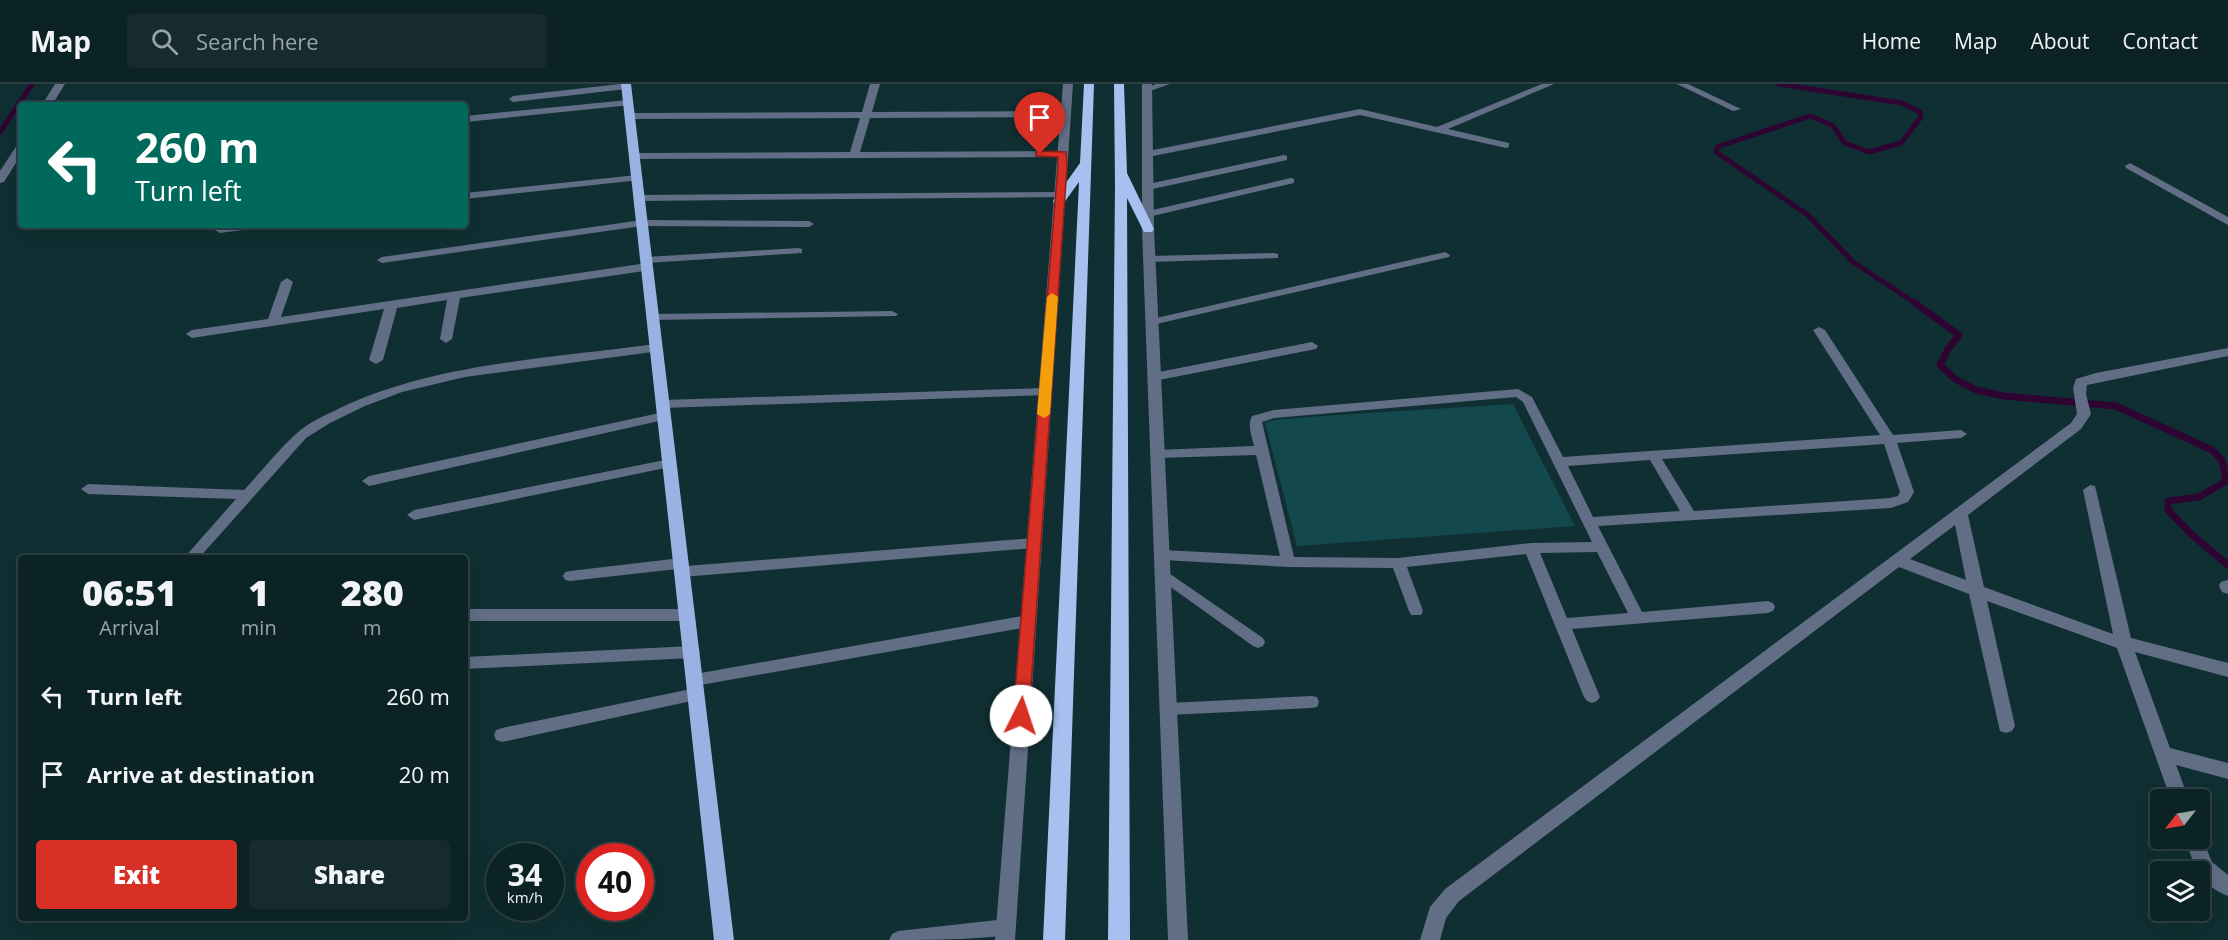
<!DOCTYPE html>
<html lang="en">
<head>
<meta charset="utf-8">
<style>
	:root { --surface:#0c2326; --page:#152b2e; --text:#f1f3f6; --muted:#9aa4a7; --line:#2c4043; --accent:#d93025 }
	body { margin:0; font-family:"Open Sans",sans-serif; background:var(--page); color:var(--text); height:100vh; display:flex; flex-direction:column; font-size:22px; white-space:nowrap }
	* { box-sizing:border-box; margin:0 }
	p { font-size:20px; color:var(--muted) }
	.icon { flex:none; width:33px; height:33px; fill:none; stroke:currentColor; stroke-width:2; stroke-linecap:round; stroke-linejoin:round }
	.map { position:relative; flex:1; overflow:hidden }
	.panel { position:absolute; left:18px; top:471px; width:450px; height:366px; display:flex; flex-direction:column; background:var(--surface); border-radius:6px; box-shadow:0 6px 24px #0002,0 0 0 2px var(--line) }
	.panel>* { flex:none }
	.guide { position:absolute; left:18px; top:18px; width:450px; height:126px; border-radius:6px; box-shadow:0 6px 24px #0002,0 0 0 2px var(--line); background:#00695c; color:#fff; overflow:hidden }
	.needle { width:39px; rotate:239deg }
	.controls { position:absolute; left:2150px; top:705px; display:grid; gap:12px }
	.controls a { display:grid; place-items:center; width:60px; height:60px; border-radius:6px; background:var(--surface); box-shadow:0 6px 24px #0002,0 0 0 2px var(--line); font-size:30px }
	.speed { position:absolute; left:486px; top:759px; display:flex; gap:12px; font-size:30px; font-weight:700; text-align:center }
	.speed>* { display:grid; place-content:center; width:78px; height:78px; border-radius:50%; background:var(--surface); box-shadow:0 6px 24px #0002,0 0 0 2px var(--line); line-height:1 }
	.speed small { font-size:15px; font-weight:400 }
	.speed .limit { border:9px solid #d22; background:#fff; color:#111 }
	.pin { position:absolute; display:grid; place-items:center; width:51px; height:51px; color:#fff; margin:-62px -26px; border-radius:50% 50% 50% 0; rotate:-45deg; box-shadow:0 0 6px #0007 }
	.pin .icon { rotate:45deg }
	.me { position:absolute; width:66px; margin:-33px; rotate:4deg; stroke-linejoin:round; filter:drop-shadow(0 0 4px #0008) }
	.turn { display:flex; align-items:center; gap:21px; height:126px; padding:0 18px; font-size:27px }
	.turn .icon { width:78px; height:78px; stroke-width:2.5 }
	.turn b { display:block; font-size:42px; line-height:51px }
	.eta { display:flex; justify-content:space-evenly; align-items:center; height:102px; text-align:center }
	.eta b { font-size:36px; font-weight:800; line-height:42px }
	.action { display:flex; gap:12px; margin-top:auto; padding:12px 18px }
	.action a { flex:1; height:69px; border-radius:6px; background:var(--accent); color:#fff; font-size:24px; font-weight:800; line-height:69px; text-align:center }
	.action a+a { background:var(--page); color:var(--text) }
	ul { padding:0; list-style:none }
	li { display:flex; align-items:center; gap:18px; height:78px; padding:0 18px }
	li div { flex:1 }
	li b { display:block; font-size:22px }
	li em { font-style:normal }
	header { display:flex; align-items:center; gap:36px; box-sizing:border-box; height:84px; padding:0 30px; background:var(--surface); border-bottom:2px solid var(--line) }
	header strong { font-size:28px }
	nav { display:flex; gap:33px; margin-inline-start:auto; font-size:21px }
	.search { width:420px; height:54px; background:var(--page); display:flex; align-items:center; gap:15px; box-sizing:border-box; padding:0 21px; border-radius:6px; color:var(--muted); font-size:22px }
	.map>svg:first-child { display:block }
</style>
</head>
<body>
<header>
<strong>Map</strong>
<div class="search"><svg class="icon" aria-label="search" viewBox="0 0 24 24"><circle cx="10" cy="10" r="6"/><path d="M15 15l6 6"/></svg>Search here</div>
<nav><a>Home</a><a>Map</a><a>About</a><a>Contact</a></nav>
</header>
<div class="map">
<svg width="2228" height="856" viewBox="0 0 2228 856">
	<rect width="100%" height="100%" fill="#102f32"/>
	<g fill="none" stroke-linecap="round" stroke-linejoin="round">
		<!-- stream-far1 -->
		<g stroke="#2e0433" stroke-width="5">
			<polyline points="1778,0 1902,19 1920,28 1921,33 1901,59 1869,68 1845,59 1832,41 1810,32 1717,63 1716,68 1808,131 1853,178 1917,220"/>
			<polyline points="0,48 32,0"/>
		</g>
		<!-- stream -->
		<polyline stroke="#2e0433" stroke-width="7" points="1915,219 1959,251 1948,265 1940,281 1955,295 1976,306 2004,312 2116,322 2212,366 2222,376 2226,397 2199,413 2168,417 2168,426 2191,450 2228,481"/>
	</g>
	<!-- building -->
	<polygon fill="#13484c" points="1513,320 1575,442 1297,462 1265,339 1274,336 1321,332"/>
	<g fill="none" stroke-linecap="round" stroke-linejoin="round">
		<!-- service -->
		<g fill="#616e86" fill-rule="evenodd">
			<polygon points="620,0 630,2 626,5 513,18 509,15 513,12"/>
			<polygon points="1156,0 1170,0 1147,8 1143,5"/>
			<polygon points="1542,0 1554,0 1448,45 1509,59 1509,63 1506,64 1360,31 1148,73 1143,70 1148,67 1360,25 1437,43"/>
			<polygon points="1677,0 1688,0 1741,25 1733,27"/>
			<polygon points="628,16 632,19 631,21 465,38 465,32"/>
			<polygon points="1284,71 1287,72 1287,76 1148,106 1143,103 1148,100"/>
			<polygon points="637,91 642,94 640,96 465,115 465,109"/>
			<polygon points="1291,94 1294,95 1294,99 1148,133 1143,130 1148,127"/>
			<polygon points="642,136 809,137 814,140 809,143 642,142 382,179 377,176 382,173"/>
			<polygon points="234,141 262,141 257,144 220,149 215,146 216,144"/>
			<polygon points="798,164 802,165 802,169 646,179 641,176 646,173"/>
			<polygon points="1445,168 1450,171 1449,173 1152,241 1146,238 1152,235"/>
			<polygon points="1274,169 1278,170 1278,174 1149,178 1144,175 1149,172"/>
			<polygon points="892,227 898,230 896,232 653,236 647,233 653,230"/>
			<path d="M1819 243 1825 246 1893 351 1961 346 1967 350 1961 354 1897 359 1914 408 1908 418 1891 424 1598 442 1642 528 1768 517 1773 519 1775 523 1773 527 1768 529 1572 545 1600 613 1597 617 1592 619 1587 617 1584 613 1526 470 1407 483 1423 527 1421 531H1411L1409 527 1393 484 1288 483 1162 476 1157 475 1155 471 1157 467 1162 466 1280 472 1256 371 1157 374 1151 370 1157 366 1254 362C1252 352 1247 342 1252 332L1274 326 1518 305 1532 313 1563 373 1880 351 1813 246ZM1516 313 1523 318 1592 458 1531 459 1398 474 1294 473 1262 338 1274 334ZM1884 360 1900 408 1898 412 1890 414 1694 427 1662 375ZM1650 376 1680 427 1593 433 1568 382ZM1597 468 1628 529 1567 534 1540 469Z"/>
			<polygon points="1312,258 1318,262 1316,265 1154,297 1148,293 1154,289"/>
			<path d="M656 260 660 261 662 264 660 267 465 293 402 308 365 322 330 339 306 354 199 474H184L236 415 88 410 81 405 88 400 244 406C262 387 278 366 297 349 309 338 326 331 340 324 435 279 553 274 656 260Z"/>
			<polygon points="1045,304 1049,305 1051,308 1049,311 663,324 657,320 663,316"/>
			<polygon points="664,328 670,332 668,335 369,402 362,397 369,392"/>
			<polygon points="670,375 675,376 676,379 675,382 414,436 407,431 414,426"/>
			<polygon points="1034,454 1041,459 1034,464 682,493 677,492 675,488 677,485 570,497 565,496 563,492 565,488 570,487 681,474 686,475 688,479 686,482"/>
			<polygon points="1163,485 1263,554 1265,558 1263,562 1258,564 1253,562 1158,494 1156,490 1158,486"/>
			<polygon points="465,525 687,525 692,527 694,531 692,535 687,537 465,537"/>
			<polygon points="1028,531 1033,533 1035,537 1033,541 1028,543 695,602 690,600 687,596 690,592 695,590"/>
			<polygon points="692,562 697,564 700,568 697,572 692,574 465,585 465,573"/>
			<polygon points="696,604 701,606 704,610 701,614 696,616 502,658 496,656 494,651 496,646 502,644"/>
			<polygon points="1311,612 1317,613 1319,618 1317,623 1311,624 1168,631 1162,630 1160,625 1162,620 1168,619"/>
			<path d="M1006 835 1012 838 1015 844 1012 850C982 856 923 856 889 856L892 850 898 847Z"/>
		</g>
		<!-- minor -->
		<g fill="#616e86" fill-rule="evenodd">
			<polygon points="55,0 65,0 52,21 42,21"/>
			<polygon points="870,0 880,0 872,28 1066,27 1071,30 1066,33 870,34 860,68 1063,67 1068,70 1063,73 634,75 629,72 634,69 850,68 860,34 629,35 624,32 629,29 862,28"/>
			<polygon points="21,60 21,71 4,98 0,99 0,87 17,61"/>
			<polygon points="2130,79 2228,133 2228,141 2126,84 2125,82"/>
			<polygon points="1060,108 1064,109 1064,113 639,117 633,114 639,111"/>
			<polygon points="647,179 653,183 651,186 460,214 452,255 446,259 440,255 447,216 397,224 383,276 376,280 369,276 384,225 192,254 186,250 192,246 268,235 281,198 287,194 293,198 281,233"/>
			<path d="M2228 264V272L2087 301 2086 310 2091 330 2081 345 1968 431 1984 503 2113 550 2083 406 2090 401 2095 402 2131 554 2228 579V593L2135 568 2170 664 2228 679V695L2176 681 2189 716H2171L2117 564 1987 517 2015 642 2012 647 2006 649 2000 647 1969 510 1899 483 1459 817 1446 834 1440 856H1420L1430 823 1445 805 2071 339 2077 330 2073 304 2076 295 2096 289ZM1955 441 1966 496 1910 475Z"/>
			<polygon points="2227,496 2228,496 2228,510 2222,508 2219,502 2221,498"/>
			<path d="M2199 747 2212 778 2228 791V812C2201 802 2193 780 2185 754H2199Z"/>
		</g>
		<!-- tertiary -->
		<g fill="#616e86" fill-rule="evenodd">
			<polygon points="1063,0 1073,0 1015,856 995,856"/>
			<polygon points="1142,0 1152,0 1154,145 1188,856 1168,856 1142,145"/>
		</g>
		<!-- primary -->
		<polygon fill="#98b2e3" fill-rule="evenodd" points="621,0 631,0 734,856 714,856"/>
		<!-- trunk -->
		<g fill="#a6c0f0" fill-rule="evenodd">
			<polygon points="1084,0 1094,0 1065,856 1043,856 1079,98 1063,120 1055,120 1053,117 1080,79"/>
			<polygon points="1114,0 1124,0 1127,89 1154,145 1152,148 1144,148 1127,114 1130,856 1108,856 1115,102"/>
		</g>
	</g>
	<!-- route -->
	<polygon fill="#d93025" stroke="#8d1f18" stroke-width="1.5" points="1040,67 1066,68 1067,82 1029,632 1027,636 1021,638 1016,636 1013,632 1058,82 1058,73 1036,72 1036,68"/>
	<!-- slow -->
	<polygon fill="#f59e0b" points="1052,209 1058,213 1050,330 1044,334 1037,330 1047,213"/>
</svg>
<div class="controls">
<a><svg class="needle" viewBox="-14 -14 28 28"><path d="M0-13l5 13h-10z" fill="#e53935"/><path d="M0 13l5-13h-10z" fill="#9aa4a7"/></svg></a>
<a><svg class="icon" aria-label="layers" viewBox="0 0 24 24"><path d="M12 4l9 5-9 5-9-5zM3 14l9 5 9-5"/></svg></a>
</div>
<div class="speed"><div>34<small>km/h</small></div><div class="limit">40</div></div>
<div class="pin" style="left:1040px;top:70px;background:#d93025"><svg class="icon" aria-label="arrive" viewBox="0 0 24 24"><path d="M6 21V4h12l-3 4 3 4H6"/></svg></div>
<svg class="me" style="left:1021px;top:632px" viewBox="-20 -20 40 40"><circle r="19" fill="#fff"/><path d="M0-13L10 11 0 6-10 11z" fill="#d93025"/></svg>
<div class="guide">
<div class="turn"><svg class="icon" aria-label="left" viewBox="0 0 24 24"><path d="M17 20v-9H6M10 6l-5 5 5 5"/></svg><div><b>260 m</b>Turn left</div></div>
</div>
<section class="panel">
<div class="eta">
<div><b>06:51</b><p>Arrival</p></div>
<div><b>1</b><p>min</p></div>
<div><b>280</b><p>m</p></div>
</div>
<ul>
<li><svg class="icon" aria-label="left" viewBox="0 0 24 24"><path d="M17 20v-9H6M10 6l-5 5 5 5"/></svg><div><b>Turn left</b></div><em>260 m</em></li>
<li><svg class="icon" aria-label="arrive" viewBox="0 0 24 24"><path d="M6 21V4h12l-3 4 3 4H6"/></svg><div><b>Arrive at destination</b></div><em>20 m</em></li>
</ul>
<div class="action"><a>Exit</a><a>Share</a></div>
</section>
</div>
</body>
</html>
